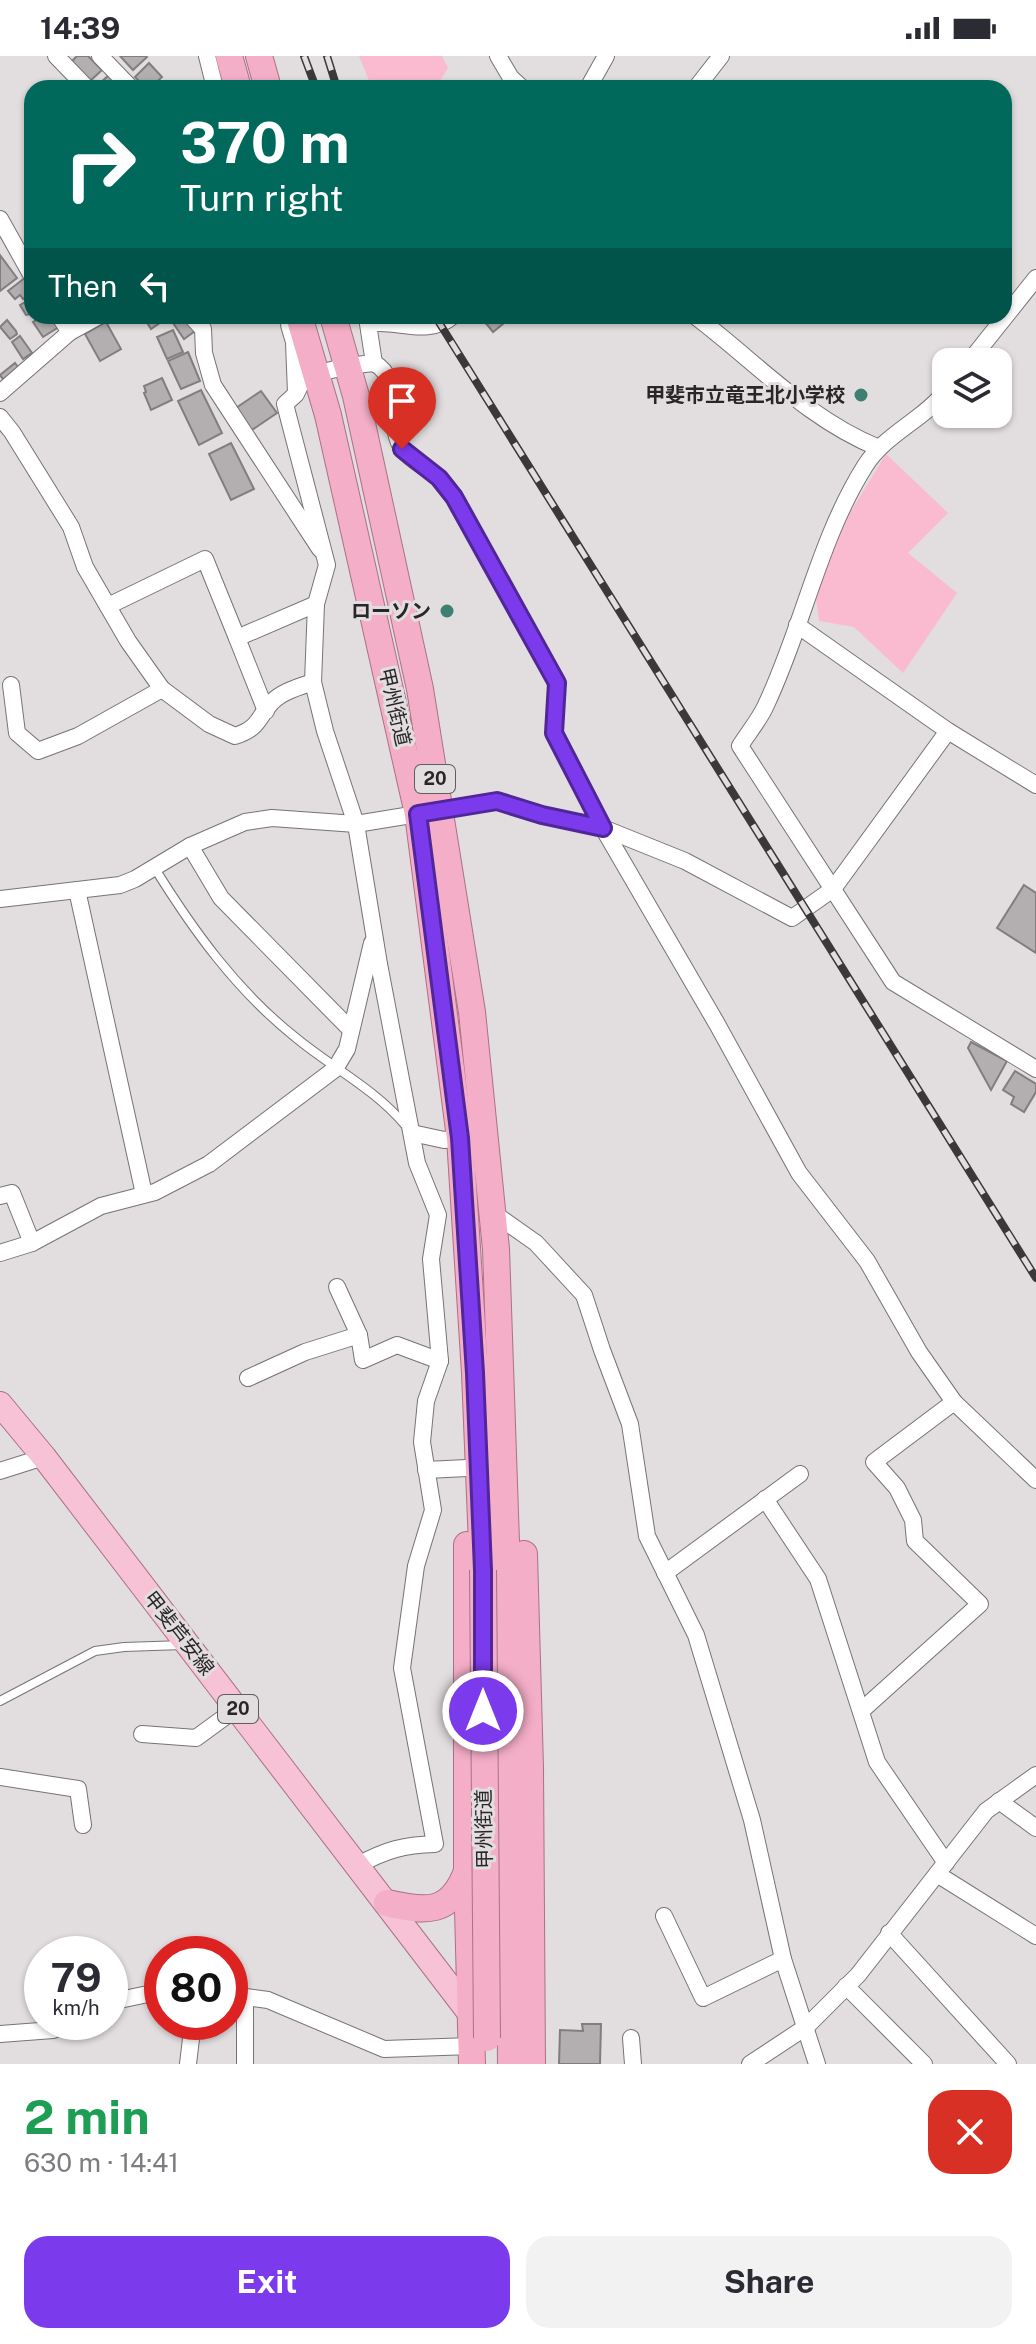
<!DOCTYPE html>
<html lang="en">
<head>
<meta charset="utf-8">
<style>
	:root { --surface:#fff; --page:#f2f2f3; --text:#2b2b33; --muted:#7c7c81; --accent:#7c3aed }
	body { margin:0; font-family:"Public Sans","Noto Sans JP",sans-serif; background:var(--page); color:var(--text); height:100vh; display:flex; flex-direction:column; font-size:30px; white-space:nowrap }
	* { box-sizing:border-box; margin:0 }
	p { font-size:26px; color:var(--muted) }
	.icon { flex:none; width:44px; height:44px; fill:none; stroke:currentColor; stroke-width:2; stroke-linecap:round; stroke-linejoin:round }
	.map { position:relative; height:2008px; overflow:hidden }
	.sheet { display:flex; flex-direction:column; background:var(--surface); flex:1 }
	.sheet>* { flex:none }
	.banner { position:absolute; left:24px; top:24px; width:988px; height:244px; border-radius:24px; box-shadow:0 2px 6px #0004; background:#00695c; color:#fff; overflow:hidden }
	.controls { position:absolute; left:932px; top:292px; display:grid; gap:16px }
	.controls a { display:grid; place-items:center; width:80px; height:80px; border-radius:16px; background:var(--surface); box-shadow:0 2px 6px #0004; font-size:40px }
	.speed { position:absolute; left:24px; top:1880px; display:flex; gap:16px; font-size:40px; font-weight:700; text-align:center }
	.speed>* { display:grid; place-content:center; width:104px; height:104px; border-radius:50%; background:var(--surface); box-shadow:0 2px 6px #0004; line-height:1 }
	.speed small { font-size:20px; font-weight:400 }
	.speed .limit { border:12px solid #d22; background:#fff; color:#111 }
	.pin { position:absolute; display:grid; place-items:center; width:68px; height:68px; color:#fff; margin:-82px -34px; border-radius:50% 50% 50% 0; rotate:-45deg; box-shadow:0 0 8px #0007 }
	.pin .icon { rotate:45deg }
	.me { position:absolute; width:88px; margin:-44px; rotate:0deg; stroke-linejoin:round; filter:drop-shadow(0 0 6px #0008) }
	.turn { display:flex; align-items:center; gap:28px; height:168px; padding:0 24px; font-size:36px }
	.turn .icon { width:104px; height:104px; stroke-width:2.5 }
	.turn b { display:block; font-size:56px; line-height:68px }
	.then { display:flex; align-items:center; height:76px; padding:0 24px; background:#0003; gap:16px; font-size:30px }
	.round { display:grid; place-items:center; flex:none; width:84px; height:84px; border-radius:24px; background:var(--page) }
	.overview { display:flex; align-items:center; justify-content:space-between; height:136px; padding:0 24px }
	h1 { font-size:48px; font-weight:700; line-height:60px; color:#1e9e55 }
	.action { display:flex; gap:16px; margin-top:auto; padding:16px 24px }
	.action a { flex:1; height:92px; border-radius:24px; background:var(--accent); color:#fff; font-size:32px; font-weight:700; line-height:92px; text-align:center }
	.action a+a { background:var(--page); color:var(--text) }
	.status { display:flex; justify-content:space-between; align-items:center; height:56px; padding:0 40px; background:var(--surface); direction:ltr }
	.status svg { height:22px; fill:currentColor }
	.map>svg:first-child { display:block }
</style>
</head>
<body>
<div class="status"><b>14:39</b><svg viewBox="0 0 49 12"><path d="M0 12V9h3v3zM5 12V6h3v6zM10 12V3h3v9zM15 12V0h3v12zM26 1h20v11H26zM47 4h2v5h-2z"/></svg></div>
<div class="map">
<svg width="1036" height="2008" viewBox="0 0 1036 2008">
	<rect width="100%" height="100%" fill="#e2ddde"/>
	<!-- green -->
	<g fill="#fabbd0">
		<polygon points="359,0 442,0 448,12 435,32 372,32"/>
		<polygon points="886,398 948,457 908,497 957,537 903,617 854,571 819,565 815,536 845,465"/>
	</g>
	<!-- building -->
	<g fill="#b3aeb0" stroke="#827d7f" stroke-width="2">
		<polygon points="77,0 88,0 102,14 89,26 70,7"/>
		<polygon points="120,0 146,0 147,1 133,14"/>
		<polygon points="149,7 162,21 150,32 146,32 135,21"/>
		<polygon points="110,18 123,32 97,30"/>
		<polygon points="0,199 17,222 0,235"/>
		<polygon points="26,221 32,228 32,236 23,243 20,239 15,243 8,235"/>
		<polygon points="32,242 32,258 26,259 20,249"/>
		<polygon points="42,260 55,260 62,269 43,281 33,266"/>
		<polygon points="143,260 161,260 164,264 151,273"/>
		<polygon points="176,260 184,260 195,275 184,283 171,264"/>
		<polygon points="480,260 507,260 509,263 493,276"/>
		<polygon points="7,264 16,275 17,278 10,283 0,271"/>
		<polygon points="106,266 121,293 100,305 85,278"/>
		<polygon points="173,274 183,296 167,303 157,281"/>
		<polygon points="20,280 32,297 23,303 12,286"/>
		<polygon points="188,296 200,325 181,333 168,305"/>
		<polygon points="15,307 21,315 6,327 0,319"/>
		<polygon points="162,322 172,344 151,354 144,337 146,336 144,330"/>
		<polygon points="201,334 222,377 199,389 178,345"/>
		<polygon points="261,335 277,357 249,376 233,354"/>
		<polygon points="231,387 254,433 231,444 209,398"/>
		<polygon points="1024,829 1036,837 1036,897 997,872"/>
		<polygon points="971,986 1007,1005 991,1034 968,992"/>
		<polygon points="1015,1015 1036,1028 1036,1036 1024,1056 1011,1048 1014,1041 1003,1034"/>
		<polygon points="582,1968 601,1968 600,2008 559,2008 560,1974 583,1975"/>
	</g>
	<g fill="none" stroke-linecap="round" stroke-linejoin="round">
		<!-- service casing -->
		<g stroke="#777374" stroke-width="10">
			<g id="service">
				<path d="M154 811C193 874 236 934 295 981 331 1011 375 1033 405 1069"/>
				<polyline points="0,1645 95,1595 124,1591 183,1589"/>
			</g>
		</g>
		<!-- minor casing -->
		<g stroke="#777374" stroke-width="18">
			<g id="minor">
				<polyline points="56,0 87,32"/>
				<polyline points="100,0 131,32"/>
				<polyline points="207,0 215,32"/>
				<polyline points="498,0 511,22 522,32"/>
				<polyline points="588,32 606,0"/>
				<polyline points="696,32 721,0"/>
				<polyline points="0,163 32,220"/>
				<polyline points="59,260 70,276"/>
				<polyline points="191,260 203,273 204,297 213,329 320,493"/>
				<path d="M695 260C756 306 807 363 879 392"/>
				<polyline points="289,269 294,286 296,337"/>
				<polyline points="969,306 1036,222"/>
				<path d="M374 307C404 323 385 368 403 394 411 405 428 412 438 421 444 427 449 435 454 441L557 627 554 677 603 772 717 968 799 1117 867 1205 919 1296 954 1346 1036 1424"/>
				<path d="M946 335C923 364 885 378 865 410 819 483 803 571 766 649 760 663 748 677 740 690L893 926 1036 1013"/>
				<polyline points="0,337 70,276 99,260"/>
				<path d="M0 361 12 376 71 471 85 511 128 585 162 633 209 668 235 680C260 672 257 662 272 646 283 635 299 631 313 626"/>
				<polyline points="108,550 205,503 237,582 316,548"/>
				<polyline points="797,569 948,675 1036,729"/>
				<polyline points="237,582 266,655"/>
				<polyline points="11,629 17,677 38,695 78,680 162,633"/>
				<polyline points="190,790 221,842 351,974"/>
				<polyline points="77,834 144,1138"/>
				<polyline points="0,843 120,829 135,823 190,790 245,766 272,762 356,768 497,745 542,759 603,772 685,805 792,862 833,833 948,675"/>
				<polyline points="412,1077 444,1084 460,1082"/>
				<polyline points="0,1140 12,1137 32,1187"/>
				<polyline points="492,1156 536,1187 584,1239 602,1294 630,1368 647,1480 696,1579 752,1764 783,1903 817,2008"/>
				<polyline points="0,1197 32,1187 101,1150 155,1136 209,1108 335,1013 347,993 372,887"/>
				<polyline points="337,1231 359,1279"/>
				<polyline points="248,1322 305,1296 359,1279 363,1304 397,1289 440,1305"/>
				<polyline points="426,1414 467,1412"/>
				<polyline points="0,1415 44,1401"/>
				<polyline points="765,1443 818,1523 877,1706 946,1807"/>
				<polyline points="665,1517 800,1418"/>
				<polyline points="861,1655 980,1548 915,1485 913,1464 897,1432 874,1406 954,1346"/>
				<polyline points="142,1678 196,1682 237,1652"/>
				<polyline points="0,1721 78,1733 83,1769"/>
				<polyline points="999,1745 1036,1772"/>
				<path d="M358 1809C386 1794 403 1789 435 1788L402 1612 416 1510 433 1454 422 1386 426 1345 440 1305 431 1203 438 1159 417 1107 379 908 356 768 325 675 313 626 316 548 327 509 285 348 296 338 304 321 347 310 374 307 368 268C396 262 427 282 453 260"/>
				<polyline points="937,1818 1036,1880"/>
				<polyline points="664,1860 703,1942 783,1903"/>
				<polyline points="889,1877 1008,2008"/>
				<polyline points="846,1930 924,2008"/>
				<polyline points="230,1939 268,1944 384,1993 472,1990"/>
				<polyline points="110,1946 162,1935"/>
				<polyline points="0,1978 53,1974 70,1966"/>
				<polyline points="631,1982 633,2008"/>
				<polyline points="188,2008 193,1966"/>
				<polyline points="245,2008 245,1942"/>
				<polyline points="750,2008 806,1971 858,1919 986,1755 1036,1719"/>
			</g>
		</g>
		<!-- primary casing -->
		<g stroke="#ab7186" stroke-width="26">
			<polyline id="primary" points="0,1348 44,1401 472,1960"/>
		</g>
		<!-- trunk casing -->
		<g stroke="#ab7186" stroke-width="28">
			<g id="trunk">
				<polyline points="229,0 238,32"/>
				<polyline points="259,0 268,32"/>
				<polyline points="299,260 328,359 418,758 460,1082 475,1317 483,1514"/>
				<polyline points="333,260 356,340 420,633 472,956 496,1193 507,1515 511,2008"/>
				<polyline points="467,1489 467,1814 472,2008"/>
				<polyline points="524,1498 530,1712 532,2008"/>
				<path d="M387 1847C426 1856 451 1859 467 1815"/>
			</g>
		</g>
		<!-- service -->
		<use href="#service" stroke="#fff" stroke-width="8"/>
		<!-- minor -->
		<use href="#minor" stroke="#fff" stroke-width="16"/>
		<!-- primary -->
		<use href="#primary" stroke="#f7c2d5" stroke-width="24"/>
		<!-- trunk -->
		<use href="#trunk" stroke="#f4aec7" stroke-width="26"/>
		<!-- rail casing -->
		<g stroke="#3b3839" stroke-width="8">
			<g id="rail">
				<polyline points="304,0 316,32"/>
				<polyline points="327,0 337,32"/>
				<polyline points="435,260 1036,1222"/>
			</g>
		</g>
		<!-- rail -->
		<use href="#rail" stroke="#e2ddde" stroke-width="5" stroke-dasharray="15" stroke-linecap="butt"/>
		<!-- trunk-bridge casing -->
		<g stroke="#ab7186" stroke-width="28" stroke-linecap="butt">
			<polyline id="trunk-bridge" points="483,1514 487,1982"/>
		</g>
		<!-- trunk-bridge -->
		<use href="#trunk-bridge" stroke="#f4aec7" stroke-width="26"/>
	</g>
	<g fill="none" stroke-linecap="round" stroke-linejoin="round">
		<!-- route casing -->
		<g stroke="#51269a" stroke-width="20">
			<polyline id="route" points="402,393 439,422 454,441 557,627 554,677 603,772 542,759 497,745 418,758 460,1082 475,1317 483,1514 483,1655"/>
		</g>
		<!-- route -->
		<use href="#route" stroke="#7c3aed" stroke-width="14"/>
	</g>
	<!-- markers -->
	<g fill="#3d7f70" stroke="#e2ddde" stroke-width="3">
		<circle cx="861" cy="339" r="8"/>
		<circle cx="447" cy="555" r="8"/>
	</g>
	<g text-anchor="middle" stroke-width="6" stroke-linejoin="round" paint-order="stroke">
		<!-- shield labels -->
		<g fill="#e2ddde" stroke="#605d5e" stroke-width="2">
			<rect x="415" y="709" width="40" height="28" rx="6"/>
			<rect x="218" y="1639" width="40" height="28" rx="6"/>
		</g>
		<g font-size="18" font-weight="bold" fill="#282627">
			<text x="435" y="729">20</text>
			<text x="238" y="1659">20</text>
		</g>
		<!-- poi labels -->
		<g font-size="20" font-weight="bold" fill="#282627" stroke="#e2ddde" text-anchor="end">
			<text x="845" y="346">甲斐市立竜王北小学校</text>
			<text x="431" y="562">ローソン</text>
		</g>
		<!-- street labels -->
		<g font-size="20" fill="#282627" stroke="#e2ddde">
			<text transform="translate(395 651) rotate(77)" y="7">甲州街道</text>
			<text transform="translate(179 1577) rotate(52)" y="7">甲斐芦安線</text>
			<text transform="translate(484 1773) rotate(-91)" y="7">甲州街道</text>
		</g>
	</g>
</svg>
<div class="controls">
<a><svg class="icon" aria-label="layers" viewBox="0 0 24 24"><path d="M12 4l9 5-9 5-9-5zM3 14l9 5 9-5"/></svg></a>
</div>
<div class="speed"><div>79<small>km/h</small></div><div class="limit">80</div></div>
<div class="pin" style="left:402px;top:393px;background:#d93025"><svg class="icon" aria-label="arrive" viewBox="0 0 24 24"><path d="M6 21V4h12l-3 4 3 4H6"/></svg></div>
<svg class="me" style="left:483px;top:1655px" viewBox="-20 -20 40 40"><circle r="17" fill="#7c3aed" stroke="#fff" stroke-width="3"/><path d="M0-11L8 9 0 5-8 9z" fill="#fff"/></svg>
<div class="banner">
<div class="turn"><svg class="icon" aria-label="right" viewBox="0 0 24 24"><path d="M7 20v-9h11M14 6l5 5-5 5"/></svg><div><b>370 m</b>Turn right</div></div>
<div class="then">Then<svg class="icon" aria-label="left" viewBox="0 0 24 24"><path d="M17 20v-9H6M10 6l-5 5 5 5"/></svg></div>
</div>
</div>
<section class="sheet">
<div class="overview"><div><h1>2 min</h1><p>630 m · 14:41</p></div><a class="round" style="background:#d93025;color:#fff"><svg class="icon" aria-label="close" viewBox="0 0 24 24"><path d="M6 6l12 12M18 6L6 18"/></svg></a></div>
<div class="action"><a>Exit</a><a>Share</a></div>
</section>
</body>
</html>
